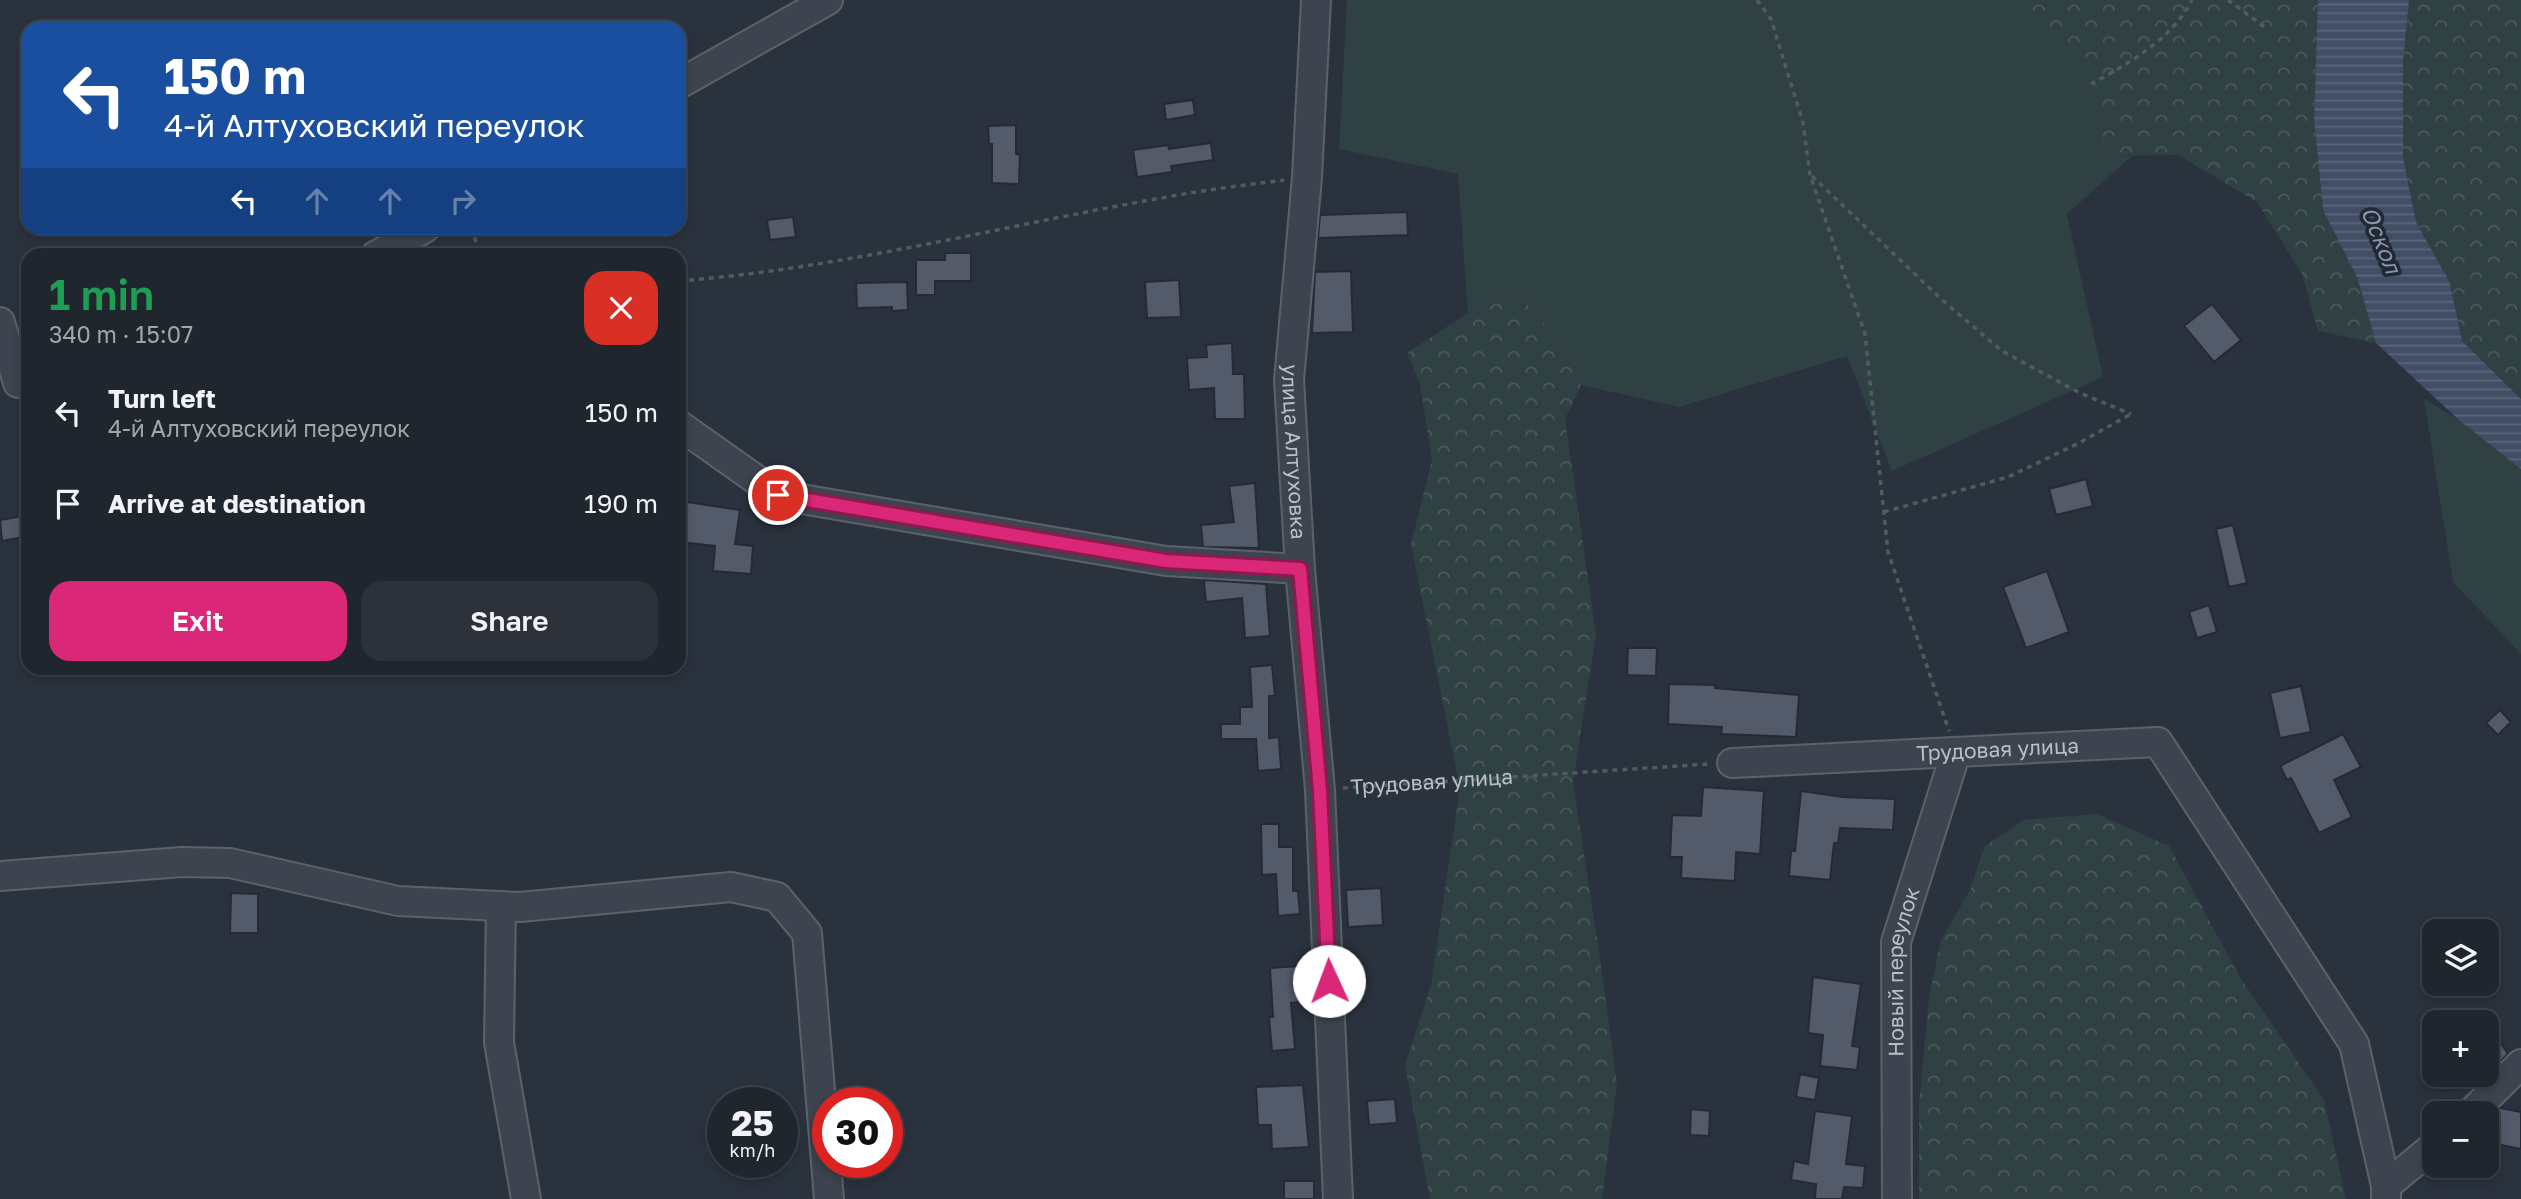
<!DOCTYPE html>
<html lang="en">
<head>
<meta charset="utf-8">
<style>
	:root { --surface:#20262e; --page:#2d323a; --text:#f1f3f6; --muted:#a2a5aa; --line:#3d434a; --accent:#db2777 }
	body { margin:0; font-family:"Golos Text",sans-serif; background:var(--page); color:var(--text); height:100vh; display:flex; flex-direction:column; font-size:26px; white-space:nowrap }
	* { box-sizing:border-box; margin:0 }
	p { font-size:23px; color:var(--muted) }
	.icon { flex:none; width:38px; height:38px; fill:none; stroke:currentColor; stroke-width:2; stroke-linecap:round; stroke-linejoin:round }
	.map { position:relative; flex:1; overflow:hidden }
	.sheet { position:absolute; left:21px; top:248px; width:665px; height:427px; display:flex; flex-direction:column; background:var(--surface); border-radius:21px; box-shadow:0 4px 10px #0003,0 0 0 2px var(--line) }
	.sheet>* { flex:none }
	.hud { position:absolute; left:21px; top:21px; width:665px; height:214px; border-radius:21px; box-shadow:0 4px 10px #0003,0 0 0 2px var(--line); background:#1a4fa0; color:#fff; overflow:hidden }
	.fabs { position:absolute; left:2422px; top:919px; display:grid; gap:14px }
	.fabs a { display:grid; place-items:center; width:77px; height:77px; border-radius:14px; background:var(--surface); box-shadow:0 4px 10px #0003,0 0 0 2px var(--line); font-size:35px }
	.speed { position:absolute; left:707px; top:1087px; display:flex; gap:14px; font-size:35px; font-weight:700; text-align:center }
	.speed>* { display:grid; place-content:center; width:91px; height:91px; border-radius:50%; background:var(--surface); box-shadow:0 4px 10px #0003,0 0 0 2px var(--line); line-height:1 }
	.speed small { font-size:18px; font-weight:400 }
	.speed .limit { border:10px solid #d22; background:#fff; color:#111 }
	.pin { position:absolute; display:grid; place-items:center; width:60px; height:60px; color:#fff; margin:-30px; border:4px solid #fff; border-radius:50%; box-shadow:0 2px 7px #0007 }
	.me { position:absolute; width:77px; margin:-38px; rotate:358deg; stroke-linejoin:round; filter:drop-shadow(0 0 5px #0008) }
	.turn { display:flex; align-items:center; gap:24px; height:147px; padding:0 28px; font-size:32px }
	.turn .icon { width:91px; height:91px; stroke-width:2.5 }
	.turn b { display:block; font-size:49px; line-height:60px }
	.lanes { display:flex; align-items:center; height:66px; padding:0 28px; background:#0003; justify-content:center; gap:35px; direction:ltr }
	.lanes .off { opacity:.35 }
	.round { display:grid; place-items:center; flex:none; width:74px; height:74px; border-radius:21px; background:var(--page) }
	.headline { display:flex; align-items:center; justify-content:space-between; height:119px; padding:0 28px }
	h1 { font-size:42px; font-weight:600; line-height:52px; color:#1e9e55 }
	.cta { display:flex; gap:14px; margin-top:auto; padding:14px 28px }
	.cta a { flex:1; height:80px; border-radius:21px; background:var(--accent); color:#fff; font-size:28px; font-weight:600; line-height:80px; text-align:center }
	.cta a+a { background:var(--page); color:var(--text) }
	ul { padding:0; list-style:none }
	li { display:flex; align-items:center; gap:21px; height:91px; padding:0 28px }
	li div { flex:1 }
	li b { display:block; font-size:26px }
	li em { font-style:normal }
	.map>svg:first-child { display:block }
</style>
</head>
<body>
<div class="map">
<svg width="2521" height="1199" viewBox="0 0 2521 1199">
	<defs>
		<pattern id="forest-crowns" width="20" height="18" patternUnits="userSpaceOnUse" patternTransform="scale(1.75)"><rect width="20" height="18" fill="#2f4143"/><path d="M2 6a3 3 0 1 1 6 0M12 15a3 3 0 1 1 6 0" fill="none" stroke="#4b5b5d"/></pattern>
		<pattern id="water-rules" width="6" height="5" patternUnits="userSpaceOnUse" patternTransform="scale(1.75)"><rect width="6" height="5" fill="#414e65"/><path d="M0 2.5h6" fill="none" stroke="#5a667a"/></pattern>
	</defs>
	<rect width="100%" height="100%" fill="#2a323e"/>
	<!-- green -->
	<g fill="#2f4143">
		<polygon points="1347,0 2009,0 2098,89 2099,156 2132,156 2067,214 2103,377 1892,471 1847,356 1679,407 1581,385 1543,322 1519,295 1468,313 1458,174 1339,149"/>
		<polygon points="2424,399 2460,421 2521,469 2521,654 2453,582"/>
	</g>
	<!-- forest -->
	<g fill="url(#forest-crowns)">
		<polygon points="2009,0 2318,0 2314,119 2323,210 2357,277 2376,343 2318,331 2302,274 2257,202 2178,155 2099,156 2098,89"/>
		<polygon points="2409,0 2521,0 2521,399 2462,341 2450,283 2416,222 2403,157 2403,62"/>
		<polygon points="1519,295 1543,322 1581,385 1565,419 1596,634 1573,782 1602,972 1617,1084 1602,1199 1430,1199 1405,1065 1431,985 1460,788 1411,544 1432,460 1420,384 1407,353 1468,313"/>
		<polygon points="2097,814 2169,846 2239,976 2324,1100 2346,1199 1919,1199 1919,1105 1929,997 1941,940 1970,890 1985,846 2023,820"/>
	</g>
	<!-- water -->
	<polygon fill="url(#water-rules)" points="2318,0 2409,0 2403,62 2403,157 2416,222 2450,283 2462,341 2521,399 2521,469 2460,421 2376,343 2357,277 2323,210 2314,119"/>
	<!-- building -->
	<g fill="#535a69" stroke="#242b36" stroke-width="2">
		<polygon points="1193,100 1195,115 1166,120 1164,104"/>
		<polygon points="1016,125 1016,154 1020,155 1019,184 992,183 992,144 989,144 988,126"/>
		<polygon points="1211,143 1213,160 1171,166 1172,172 1137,177 1133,150 1168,145 1169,149"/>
		<polygon points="1407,212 1408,235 1318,238 1320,215"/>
		<polygon points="793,217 796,237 770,240 767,220"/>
		<polygon points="945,253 971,253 971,281 935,281 935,295 916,295 916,260 945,260"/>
		<polygon points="1351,271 1353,332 1312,333 1315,272"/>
		<polygon points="1179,280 1181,317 1147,318 1145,282"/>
		<polygon points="907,282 908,310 892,311 892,307 857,308 856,283"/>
		<polygon points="2212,304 2241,340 2214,362 2184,326"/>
		<polygon points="1232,343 1233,374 1244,374 1245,419 1215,419 1214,388 1189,390 1187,358 1207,357 1206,345"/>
		<polygon points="2086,479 2093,506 2056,515 2049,489"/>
		<polygon points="1255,483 1259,548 1203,547 1201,525 1234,522 1229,486"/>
		<polygon points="687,502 740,510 735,544 753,546 751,574 713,571 715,546 679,542 679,520 684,520"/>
		<polygon points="28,515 28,536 2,541 0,520"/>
		<polygon points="2233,525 2247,583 2229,587 2216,529"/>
		<polygon points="2047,571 2069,632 2026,648 2003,587"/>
		<polygon points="1205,580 1266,584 1270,636 1245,638 1242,598 1206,602 1204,584"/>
		<polygon points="2209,605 2217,632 2197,638 2189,612"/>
		<polygon points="1628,648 1657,648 1656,676 1627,675"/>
		<polygon points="1272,665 1275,696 1269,696 1269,738 1279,737 1281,769 1258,771 1256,739 1221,739 1221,724 1240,724 1240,707 1252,707 1250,667"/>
		<polygon points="1669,684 1715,685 1715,688 1799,695 1796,737 1721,734 1722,727 1668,724"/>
		<polygon points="2301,686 2311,732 2280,738 2270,693"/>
		<polygon points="2500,710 2511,722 2498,735 2486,723"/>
		<polygon points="2343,734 2361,767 2334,780 2352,817 2319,833 2291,778 2287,780 2280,766"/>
		<polygon points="1703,787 1764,791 1760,854 1736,852 1735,881 1681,878 1682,857 1670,857 1672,815 1701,816"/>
		<polygon points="1801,791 1843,797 1895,799 1893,830 1840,828 1838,843 1834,843 1830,880 1789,876 1791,851 1795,851"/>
		<polygon points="1261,824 1279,824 1279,847 1293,847 1293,891 1298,891 1300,914 1278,916 1276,874 1262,875"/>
		<polygon points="1381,888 1383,925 1348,927 1346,890"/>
		<polygon points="231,893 258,894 258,933 230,933"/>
		<polygon points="1299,966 1302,1002 1291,1003 1295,1049 1272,1051 1269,1017 1273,1017 1270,968"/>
		<polygon points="1813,977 1861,984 1852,1046 1860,1047 1857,1070 1820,1066 1823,1035 1808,1033"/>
		<polygon points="2496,1036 2508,1054 2487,1074 2487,1042"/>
		<polygon points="1800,1074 1819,1078 1815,1100 1796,1097"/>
		<polygon points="2440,1074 2487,1074 2483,1078 2446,1091"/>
		<polygon points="1303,1085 1309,1147 1272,1149 1271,1125 1258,1125 1256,1087"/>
		<polygon points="1395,1099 1397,1123 1369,1125 1367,1101"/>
		<polygon points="2500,1108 2521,1112 2521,1149 2487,1142 2492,1115"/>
		<polygon points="1691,1109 1710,1111 1709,1136 1690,1135"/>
		<polygon points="1815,1111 1852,1116 1846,1164 1865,1166 1863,1188 1844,1187 1842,1199 1815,1199 1816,1184 1791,1180 1794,1161 1808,1164"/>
		<rect x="1284" y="1181" width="30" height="18"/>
	</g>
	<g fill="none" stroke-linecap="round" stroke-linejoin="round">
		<!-- minor casing -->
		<g stroke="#5b626c" stroke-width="32">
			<g id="minor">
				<path id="s2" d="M1316 0 1307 177 1289 380 1300 569 1320 790 1338 1199"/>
				<polyline points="679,84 828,0"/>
				<polyline points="375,256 425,228"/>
				<polyline points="0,322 18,383"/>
				<polyline points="679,425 778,495 1166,561 1300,569"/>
				<path id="s3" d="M1732 763 2158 742 2354 1044 2386 1186V1199"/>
				<polyline points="0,876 182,862 230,863 398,901 520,907 731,887 777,897 807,933 829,1199"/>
				<polyline points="501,906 499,1042 526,1199"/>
				<polyline points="2471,1113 2521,1064"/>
				<polyline points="2386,1186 2434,1146"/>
				<path id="s4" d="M1897 1199 1896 942 1956 752"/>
			</g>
		</g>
		<!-- path -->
		<g stroke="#4e5d60" stroke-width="3.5" stroke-dasharray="5 5" stroke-linecap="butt">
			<polyline points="1757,0 1771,19 1803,123 1810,175 1865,334 1888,552 1949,731"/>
			<polyline points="2228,0 2266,28"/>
			<path d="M2091 84C2128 64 2172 39 2192 0"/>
			<polyline points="1812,176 1940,298 2002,351 2080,393 2131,414"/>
			<polyline points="471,228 481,256"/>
			<path d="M679 281C846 268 1009 224 1173 196 1210 189 1247 185 1284 180"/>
			<polyline points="1884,512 2008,477 2077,444 2131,414"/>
			<path id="s1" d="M1343 788 1709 764"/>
		</g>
		<!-- minor -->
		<use href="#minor" stroke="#3d444f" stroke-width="28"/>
	</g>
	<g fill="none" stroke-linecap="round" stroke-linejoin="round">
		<!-- route casing -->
		<g stroke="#8e194d" stroke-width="18">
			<polyline id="route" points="778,495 1166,561 1300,569 1320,790 1329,981"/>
		</g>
		<!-- route -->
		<use href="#route" stroke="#db2777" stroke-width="12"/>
	</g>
	<g text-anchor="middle" stroke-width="7" stroke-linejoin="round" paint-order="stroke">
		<!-- street labels -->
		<g font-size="21" fill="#babfc9" stroke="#222934">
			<text dy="7" stroke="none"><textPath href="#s2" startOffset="453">улица Алтуховка</textPath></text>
			<text dy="7" stroke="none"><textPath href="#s3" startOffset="266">Трудовая улица</textPath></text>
			<text dy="7" stroke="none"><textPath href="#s1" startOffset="89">Трудовая улица</textPath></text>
			<text dy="7" stroke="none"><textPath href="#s4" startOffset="228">Новый переулок</textPath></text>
		</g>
		<!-- water labels -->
		<g font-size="23" font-style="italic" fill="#8694ac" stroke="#222934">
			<text transform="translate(2381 240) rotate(68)" y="8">Оскол</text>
		</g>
	</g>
</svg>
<div class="fabs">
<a><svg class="icon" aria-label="layers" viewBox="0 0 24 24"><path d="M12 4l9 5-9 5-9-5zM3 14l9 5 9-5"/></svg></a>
<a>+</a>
<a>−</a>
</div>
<div class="speed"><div>25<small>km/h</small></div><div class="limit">30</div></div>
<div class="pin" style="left:778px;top:495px;background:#d93025"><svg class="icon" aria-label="arrive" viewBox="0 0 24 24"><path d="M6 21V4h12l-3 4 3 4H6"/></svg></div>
<svg class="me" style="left:1329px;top:981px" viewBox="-20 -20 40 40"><circle r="19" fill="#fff"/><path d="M0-13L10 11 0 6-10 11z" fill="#db2777"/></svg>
<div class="hud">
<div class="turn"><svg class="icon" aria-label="left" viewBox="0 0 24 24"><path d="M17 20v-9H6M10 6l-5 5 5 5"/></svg><div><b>150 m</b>4-й Алтуховский переулок</div></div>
<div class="lanes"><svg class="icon" aria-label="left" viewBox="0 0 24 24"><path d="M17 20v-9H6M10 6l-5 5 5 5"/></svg><svg class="icon off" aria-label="ahead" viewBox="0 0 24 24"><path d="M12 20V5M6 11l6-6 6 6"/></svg><svg class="icon off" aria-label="ahead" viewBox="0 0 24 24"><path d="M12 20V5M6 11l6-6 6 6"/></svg><svg class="icon off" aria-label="right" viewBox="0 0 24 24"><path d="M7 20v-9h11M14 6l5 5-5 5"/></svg></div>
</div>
<section class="sheet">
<div class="headline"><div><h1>1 min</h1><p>340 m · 15:07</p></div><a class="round" style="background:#d93025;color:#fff"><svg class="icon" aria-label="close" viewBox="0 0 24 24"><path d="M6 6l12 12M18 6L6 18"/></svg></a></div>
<ul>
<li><svg class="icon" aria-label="left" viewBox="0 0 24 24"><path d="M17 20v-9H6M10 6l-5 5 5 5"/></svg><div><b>Turn left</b><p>4-й Алтуховский переулок</p></div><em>150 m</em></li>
<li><svg class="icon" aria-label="arrive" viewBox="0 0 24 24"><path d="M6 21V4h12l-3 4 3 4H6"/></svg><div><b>Arrive at destination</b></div><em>190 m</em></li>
</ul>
<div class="cta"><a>Exit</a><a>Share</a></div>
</section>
</div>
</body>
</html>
